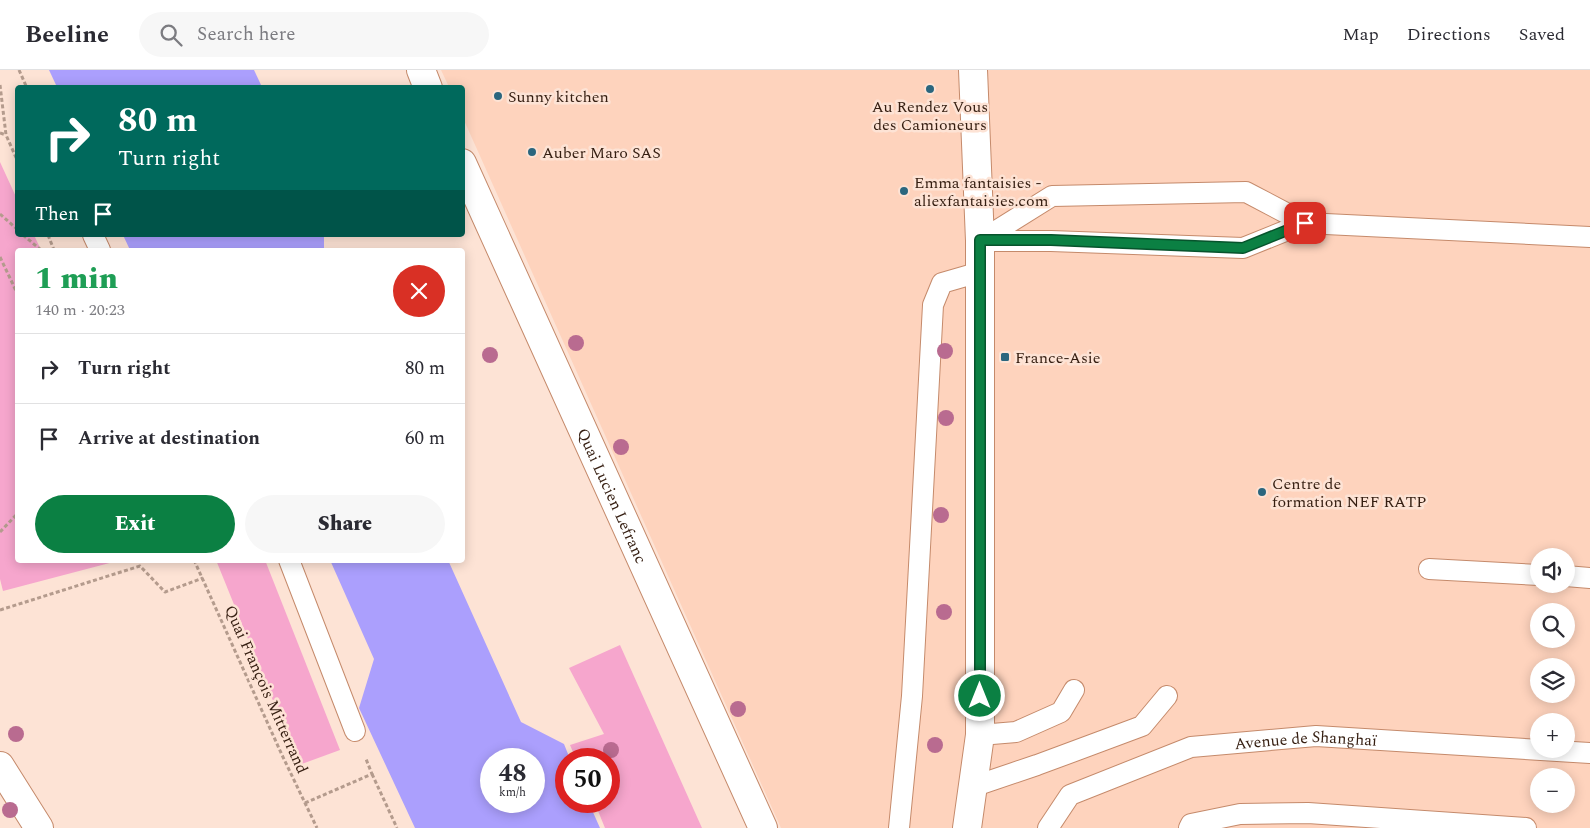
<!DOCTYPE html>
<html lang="en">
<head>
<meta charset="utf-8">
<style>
	:root { --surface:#fff; --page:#f7f7f7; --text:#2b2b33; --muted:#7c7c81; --line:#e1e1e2; --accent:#0b8043 }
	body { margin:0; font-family:Spectral,serif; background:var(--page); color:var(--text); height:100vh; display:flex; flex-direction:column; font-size:19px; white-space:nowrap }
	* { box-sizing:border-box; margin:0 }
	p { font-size:16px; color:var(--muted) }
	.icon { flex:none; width:28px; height:28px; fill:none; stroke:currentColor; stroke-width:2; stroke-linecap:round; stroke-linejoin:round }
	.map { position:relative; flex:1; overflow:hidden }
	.details { position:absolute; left:15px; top:178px; width:450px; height:315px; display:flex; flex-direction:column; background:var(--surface); border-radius:5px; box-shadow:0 2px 12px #0003 }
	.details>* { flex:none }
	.hud { position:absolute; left:15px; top:15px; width:450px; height:152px; border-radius:5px; box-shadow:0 2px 12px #0003; background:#00695c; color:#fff; overflow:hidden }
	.controls { position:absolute; left:1530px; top:478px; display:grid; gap:10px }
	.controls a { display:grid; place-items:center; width:45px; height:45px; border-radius:50%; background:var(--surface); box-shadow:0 2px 12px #0003; font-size:25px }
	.speed { position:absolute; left:480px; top:678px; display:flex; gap:10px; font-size:25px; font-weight:700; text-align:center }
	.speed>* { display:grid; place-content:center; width:65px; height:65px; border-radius:50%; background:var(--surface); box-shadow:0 2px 12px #0003; line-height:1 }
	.speed small { font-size:12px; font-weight:400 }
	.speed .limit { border:8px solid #d22; background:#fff; color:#111 }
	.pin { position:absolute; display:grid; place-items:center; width:42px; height:42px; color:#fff; margin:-21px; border-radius:10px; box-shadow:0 2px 8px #0006 }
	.me { position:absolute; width:55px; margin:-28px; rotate:0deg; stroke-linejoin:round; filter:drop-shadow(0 0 4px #0008) }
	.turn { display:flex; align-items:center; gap:18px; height:105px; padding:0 20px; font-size:22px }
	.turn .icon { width:65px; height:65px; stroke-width:2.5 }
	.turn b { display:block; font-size:35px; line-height:42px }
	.then { display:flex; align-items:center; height:48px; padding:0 20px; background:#0003; gap:10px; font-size:19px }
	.round { display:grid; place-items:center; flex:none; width:52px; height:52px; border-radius:26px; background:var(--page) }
	.overview { display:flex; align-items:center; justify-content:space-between; height:85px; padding:0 20px }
	h1 { font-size:30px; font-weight:800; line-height:38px; color:#1e9e55 }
	.button { display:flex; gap:10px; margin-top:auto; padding:10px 20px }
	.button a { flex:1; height:58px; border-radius:30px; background:var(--accent); color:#fff; font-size:20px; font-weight:800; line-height:58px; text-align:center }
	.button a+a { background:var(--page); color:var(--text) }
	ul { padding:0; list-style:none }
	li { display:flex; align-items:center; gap:15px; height:70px; padding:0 20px; border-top:1px solid var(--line) }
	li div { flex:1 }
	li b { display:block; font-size:19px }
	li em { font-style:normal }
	header { display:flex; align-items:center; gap:30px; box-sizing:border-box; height:70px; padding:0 25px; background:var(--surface); border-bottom:1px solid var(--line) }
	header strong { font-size:24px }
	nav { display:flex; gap:28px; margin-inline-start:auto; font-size:18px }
	.search { width:350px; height:45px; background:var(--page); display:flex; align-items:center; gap:12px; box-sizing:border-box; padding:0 18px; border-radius:28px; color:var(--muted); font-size:19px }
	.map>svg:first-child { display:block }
</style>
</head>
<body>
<header>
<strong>Beeline</strong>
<div class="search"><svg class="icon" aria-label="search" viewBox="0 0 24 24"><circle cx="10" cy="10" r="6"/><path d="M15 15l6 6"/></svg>Search here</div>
<nav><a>Map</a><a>Directions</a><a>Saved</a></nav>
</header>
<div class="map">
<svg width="1590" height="758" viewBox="0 0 1590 758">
	<rect width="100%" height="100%" fill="#fde3d5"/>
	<!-- built -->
	<path fill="#fed3bd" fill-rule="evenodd" d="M441 0H1590V758H781L463 48 462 18 449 17ZM1539 486H1566V514H1539ZM1539 541H1566V569H1539ZM1539 596H1566V624H1539ZM1539 651H1566V679H1539ZM1539 706H1566V734H1539Z"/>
	<!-- green -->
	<g fill="#f6a6cd">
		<polygon points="0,92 17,129 18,165 34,165 41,180 18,180 18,490 121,490 3,521 0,509"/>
		<polygon points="216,490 265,490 340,680 299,695"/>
		<polygon points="620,575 702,758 605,758 594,731 609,731 609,689 576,689 570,675 604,664 569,598"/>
	</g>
	<!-- water -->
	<g fill="#ab9ffd" fill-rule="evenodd">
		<polygon points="49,0 254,0 262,17 57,17"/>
		<polygon points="123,165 324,165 324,180 130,180"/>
		<path d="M330 490H448L521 652 564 674 570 689H566V731H588L600 758H415L359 638 374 589ZM491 689H534V731H491Z"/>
	</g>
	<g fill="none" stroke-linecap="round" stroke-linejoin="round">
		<!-- service casing -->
		<g stroke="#c58a6b" stroke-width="22">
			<g id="service">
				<polygon points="1246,122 1305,153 1243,178 1051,171 980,171 1052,126"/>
				<polyline points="1305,153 1590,167"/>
				<polyline points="93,165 100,180"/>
				<polyline points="289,490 355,661"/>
				<polyline points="1429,499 1539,505"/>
				<polyline points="1566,506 1590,508"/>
				<polyline points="980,665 1016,662 1061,642 1074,620"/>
				<polyline points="972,717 1037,695 1142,656 1167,626"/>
				<polyline points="899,758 912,626 933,235 942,213 980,202"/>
				<path id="s1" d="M1048 758 1070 725 1191 677 1316 666 1590 683"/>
				<polyline points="1189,758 1191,754 1240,744 1308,743 1526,758"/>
			</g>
		</g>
		<!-- tertiary casing -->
		<g stroke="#c58a6b" stroke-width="30">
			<polyline id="tertiary" points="0,696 39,758"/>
		</g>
		<!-- secondary casing -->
		<g stroke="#c58a6b" stroke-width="30">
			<g id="secondary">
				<polyline points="421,0 428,18"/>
				<path id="s2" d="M462 93 763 758"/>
				<polyline points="967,758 980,665 980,171 973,0"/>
			</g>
		</g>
		<!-- path -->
		<g stroke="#b49b8d" stroke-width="3" stroke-dasharray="4 2.5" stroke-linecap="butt">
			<polyline points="19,0 27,18"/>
			<polyline points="0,15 6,65 18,92"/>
			<polyline points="0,63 6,65"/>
			<polyline points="0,144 18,160"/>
			<polyline points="23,165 41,180"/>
			<polyline points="48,165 54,180"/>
			<polyline points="0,187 18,225"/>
			<polyline points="0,462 18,443"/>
			<polyline points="194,490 282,685 317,758"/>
			<polyline points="0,540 140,496 165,522 203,508"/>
			<polyline points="372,704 397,758"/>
			<polyline points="1566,724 1567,712"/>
			<polyline points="305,733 372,704 366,689"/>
			<polyline points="1552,742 1553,734"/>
		</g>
		<!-- service -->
		<use href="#service" stroke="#fff" stroke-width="20"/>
		<!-- tertiary -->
		<use href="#tertiary" stroke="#fff" stroke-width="28"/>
		<!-- secondary -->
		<use href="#secondary" stroke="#fff" stroke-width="28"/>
	</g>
	<!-- trees -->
	<g fill="#b96b90">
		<circle cx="576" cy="273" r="8"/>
		<circle cx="945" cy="281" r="8"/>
		<circle cx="490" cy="285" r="8"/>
		<circle cx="946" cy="348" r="8"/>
		<circle cx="621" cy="377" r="8"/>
		<circle cx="941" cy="445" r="8"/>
		<circle cx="944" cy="542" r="8"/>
		<circle cx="738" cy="639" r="8"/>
		<circle cx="16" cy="664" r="8"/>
		<circle cx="935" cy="675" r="8"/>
		<circle cx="611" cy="680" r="8"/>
		<circle cx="10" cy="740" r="8"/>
	</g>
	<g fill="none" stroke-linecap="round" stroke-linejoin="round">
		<!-- route casing -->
		<g stroke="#07532c" stroke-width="12">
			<polyline id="route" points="980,626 980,170 1051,170 1243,178 1305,153"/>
		</g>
		<!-- route -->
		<use href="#route" stroke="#0b8043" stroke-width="9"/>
	</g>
	<!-- markers -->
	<g fill="#2b667e" stroke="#fde3d5" stroke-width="2">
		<circle cx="930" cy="19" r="5"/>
		<circle cx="498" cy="26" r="5"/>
		<circle cx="532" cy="82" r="5"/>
		<circle cx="904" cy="121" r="5"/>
		<rect x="1000" y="282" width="10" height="10" rx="2.5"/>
		<circle cx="1262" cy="422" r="5"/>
	</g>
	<g text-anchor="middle" stroke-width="5" stroke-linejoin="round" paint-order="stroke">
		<!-- poi labels -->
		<g font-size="16" fill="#351e11" stroke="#fde3d5" text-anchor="start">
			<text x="508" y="32">Sunny kitchen</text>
			<text x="930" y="42" text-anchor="middle">Au Rendez Vous<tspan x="930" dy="18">des Camioneurs</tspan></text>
			<text x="542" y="88">Auber Maro SAS</text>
			<text x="914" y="118">Emma fantaisies -<tspan x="914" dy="18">aliexfantaisies.com</tspan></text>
			<text x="1015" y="293">France-Asie</text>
			<text x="1272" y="419">Centre de<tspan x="1272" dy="18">formation NEF RATP</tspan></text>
		</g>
		<!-- street labels -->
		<g font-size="16" fill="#351e11" stroke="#fde3d5">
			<text dy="6" stroke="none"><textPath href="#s2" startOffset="365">Quai Lucien Lefranc</textPath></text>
			<text transform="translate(267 619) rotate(66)" y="6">Quai François Mitterrand</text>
			<text dy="6" stroke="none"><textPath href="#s1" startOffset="285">Avenue de Shanghaï</textPath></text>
		</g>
	</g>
</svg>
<div class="controls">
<a><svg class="icon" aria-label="sound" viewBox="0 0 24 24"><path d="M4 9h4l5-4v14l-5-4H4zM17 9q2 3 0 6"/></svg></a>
<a><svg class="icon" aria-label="search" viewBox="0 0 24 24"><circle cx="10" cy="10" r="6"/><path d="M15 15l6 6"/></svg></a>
<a><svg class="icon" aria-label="layers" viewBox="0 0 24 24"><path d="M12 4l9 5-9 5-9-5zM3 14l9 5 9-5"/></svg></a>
<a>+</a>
<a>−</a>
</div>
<div class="speed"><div>48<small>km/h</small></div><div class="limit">50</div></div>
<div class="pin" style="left:1305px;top:153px;background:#d93025"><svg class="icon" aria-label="arrive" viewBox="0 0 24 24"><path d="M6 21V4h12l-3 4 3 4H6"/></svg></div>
<svg class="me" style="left:980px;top:626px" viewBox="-20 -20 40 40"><circle r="17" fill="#0b8043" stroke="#fff" stroke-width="3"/><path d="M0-11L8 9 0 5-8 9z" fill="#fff"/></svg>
<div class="hud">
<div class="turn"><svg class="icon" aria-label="right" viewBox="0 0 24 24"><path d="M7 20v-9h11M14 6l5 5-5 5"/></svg><div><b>80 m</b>Turn right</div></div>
<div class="then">Then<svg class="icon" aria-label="arrive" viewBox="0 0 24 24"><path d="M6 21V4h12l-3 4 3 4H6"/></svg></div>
</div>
<section class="details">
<div class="overview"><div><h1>1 min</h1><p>140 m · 20:23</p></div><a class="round" style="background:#d93025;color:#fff"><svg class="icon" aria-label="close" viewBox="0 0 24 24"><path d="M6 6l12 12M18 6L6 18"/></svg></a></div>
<ul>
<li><svg class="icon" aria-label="right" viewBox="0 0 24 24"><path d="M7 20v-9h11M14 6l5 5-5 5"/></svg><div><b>Turn right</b></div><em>80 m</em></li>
<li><svg class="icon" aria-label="arrive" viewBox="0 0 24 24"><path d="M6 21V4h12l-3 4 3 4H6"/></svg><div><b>Arrive at destination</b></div><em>60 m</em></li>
</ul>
<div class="button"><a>Exit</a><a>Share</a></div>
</section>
</div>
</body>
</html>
